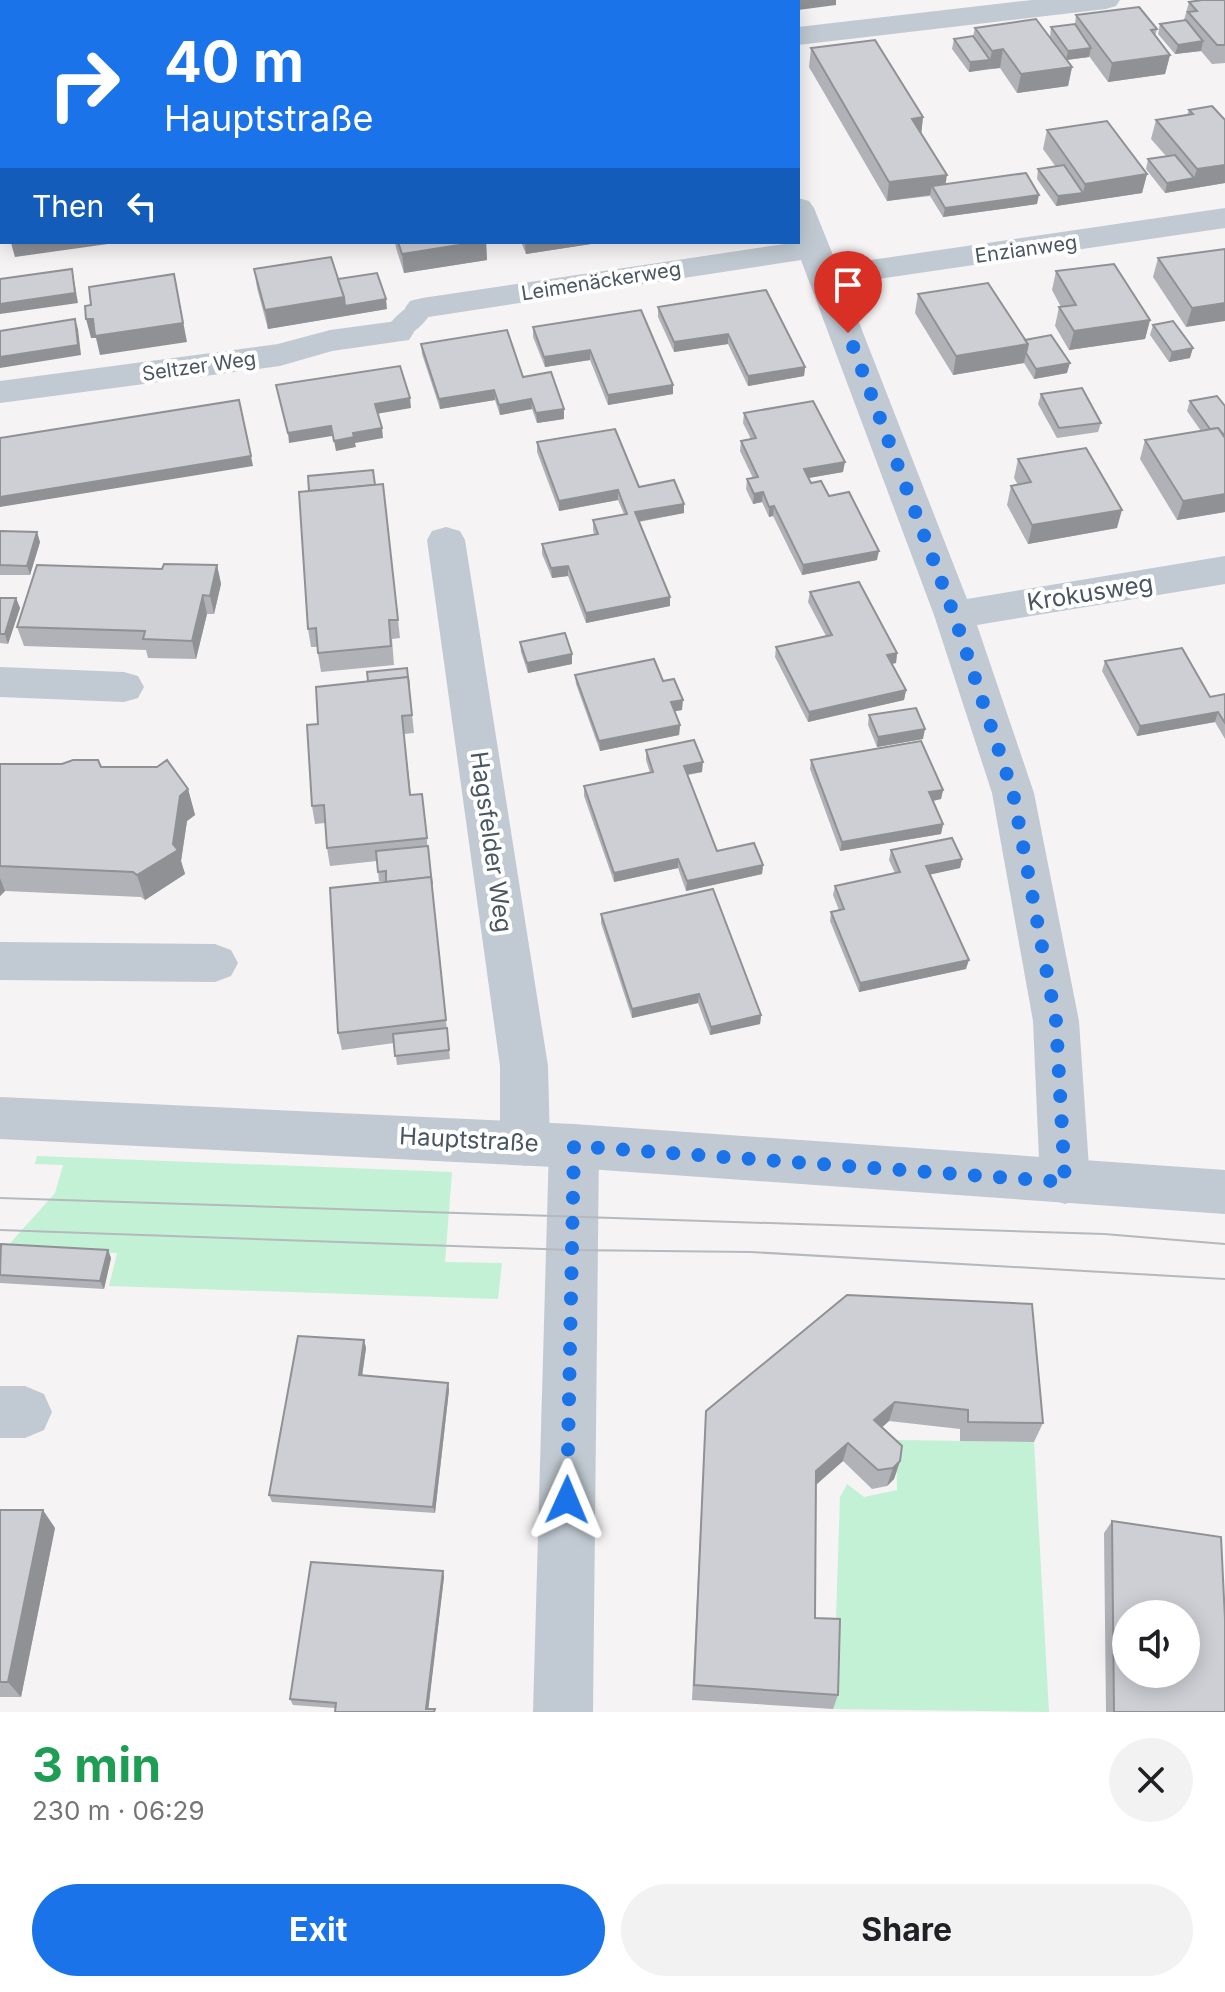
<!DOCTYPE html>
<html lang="en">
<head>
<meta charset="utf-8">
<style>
	:root { --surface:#fff; --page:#f2f2f2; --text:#202124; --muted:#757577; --accent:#1a73e8 }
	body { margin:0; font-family:Inter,sans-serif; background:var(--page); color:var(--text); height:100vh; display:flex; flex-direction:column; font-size:30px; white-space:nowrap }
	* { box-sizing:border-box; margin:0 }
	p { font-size:26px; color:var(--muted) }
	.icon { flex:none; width:44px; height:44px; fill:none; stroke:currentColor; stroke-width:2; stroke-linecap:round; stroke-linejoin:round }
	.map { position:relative; height:1712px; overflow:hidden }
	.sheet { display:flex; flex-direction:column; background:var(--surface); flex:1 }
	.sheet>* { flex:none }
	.banner { position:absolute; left:0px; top:0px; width:800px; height:244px; box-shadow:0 4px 20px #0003; background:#1a73e8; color:#fff; overflow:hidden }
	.tools { position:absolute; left:1112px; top:1600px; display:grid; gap:16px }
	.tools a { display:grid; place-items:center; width:88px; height:88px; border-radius:50%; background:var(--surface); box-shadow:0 4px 20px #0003; font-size:40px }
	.pin { position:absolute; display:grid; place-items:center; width:68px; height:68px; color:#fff; margin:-82px -34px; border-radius:50% 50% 50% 0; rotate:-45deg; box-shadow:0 0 8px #0007 }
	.pin .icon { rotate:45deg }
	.me { position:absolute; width:88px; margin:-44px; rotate:1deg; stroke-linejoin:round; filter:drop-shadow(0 0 6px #0008) }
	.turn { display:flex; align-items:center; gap:28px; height:168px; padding:0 32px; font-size:36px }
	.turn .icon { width:104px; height:104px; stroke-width:2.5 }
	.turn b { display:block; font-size:56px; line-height:68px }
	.then { display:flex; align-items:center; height:76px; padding:0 32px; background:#0003; gap:16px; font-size:30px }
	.round { display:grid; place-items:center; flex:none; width:84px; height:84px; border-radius:42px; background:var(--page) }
	.headline { display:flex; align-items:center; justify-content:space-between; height:136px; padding:0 32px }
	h1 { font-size:48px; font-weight:700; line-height:60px; color:#1e9e55 }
	.primary-button { display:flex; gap:16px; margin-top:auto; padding:16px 32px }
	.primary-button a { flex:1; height:92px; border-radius:48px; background:var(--accent); color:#fff; font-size:32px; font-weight:700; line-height:92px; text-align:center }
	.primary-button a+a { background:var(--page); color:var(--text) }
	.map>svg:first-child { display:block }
</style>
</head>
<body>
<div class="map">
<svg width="1225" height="1712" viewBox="0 0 1225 1712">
	<rect width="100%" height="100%" fill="#f5f3f3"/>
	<!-- green -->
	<g fill="#c3f1d5">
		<polygon points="37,1156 452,1172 445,1262 502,1263 498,1299 109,1286 117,1253 5,1249 55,1193 63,1165 35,1164"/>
		<polygon points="896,1440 1034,1442 1049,1712 833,1709 840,1497 847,1484 864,1497 897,1490"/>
	</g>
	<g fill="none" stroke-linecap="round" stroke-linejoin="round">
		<!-- service -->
		<path fill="#c1cad2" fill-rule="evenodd" d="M422 300 431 302 435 308C424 324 408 343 388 338L384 332C392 319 407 304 422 300Z"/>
		<!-- minor -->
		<g fill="#c1cad2" fill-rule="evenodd">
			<polygon points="695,0 723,0 724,2 696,2"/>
			<polygon points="1032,0 1120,0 1116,6 1106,9 798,45 798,27"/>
			<polygon points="0,163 2,163 0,183"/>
			<polygon points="798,198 809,201 814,208 837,265 1225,208 1225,228 844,284 967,599 1225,556 1225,584 977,625 1034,793 1079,1021 1090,1182 1083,1198 1065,1204 1047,1198 1040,1182 1033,1021 992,793 934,615 801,260 422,318 410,315 405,308 410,301 422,298 798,242"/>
			<polygon points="397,321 409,324 414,332 409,340 332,351 280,366 0,403 0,381 278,344 330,330"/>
			<polygon points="446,527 460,531 465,540 548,1066 550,1144 542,1159 525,1166 508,1159 500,1144 500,1066 427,540 432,531"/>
			<polygon points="0,667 124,672 138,676 144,687 138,698 124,702 0,697"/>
			<polygon points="0,942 215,944 231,950 238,963 231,976 215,982 0,980"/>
			<polygon points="574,1124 591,1131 599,1146 593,1712 533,1712 549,1146 557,1131"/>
			<polygon points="0,1386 25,1386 44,1394 52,1412 44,1430 25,1438 0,1438"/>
		</g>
		<!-- tertiary -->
		<polygon fill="#c1cad2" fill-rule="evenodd" points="0,1097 574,1124 1225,1170 1225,1214 574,1168 0,1139"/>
		<!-- tram -->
		<g stroke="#b5b8bd" stroke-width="2">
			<polyline points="0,1198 1104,1234 1225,1244"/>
			<polyline points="0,1230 570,1250 751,1252 1225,1279"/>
		</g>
	</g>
	<!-- wall -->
	<g fill="#b0b2b7">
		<polygon points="1225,0 1225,63 1212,64 1201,51 1175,54 1158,34 1160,24 1184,20 1189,2"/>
		<polygon points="1076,15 1157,29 1155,36 1170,55 1165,74 1108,82 1089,56 1089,57 1067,60 1072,67 1068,86 1017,93 1000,68 969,72 952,49 954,39 973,36 975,28 1057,47 1050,37 1051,27 1075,24"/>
		<polygon points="811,48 923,117 921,133 946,184 1037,204 943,217 930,196 887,201 809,67"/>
		<polygon points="1189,110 1225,120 1225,183 1165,193 1146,169 1148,159 1166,156 1151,139 1156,120 1187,115"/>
		<polygon points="1047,130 1147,174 1142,193 1056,206 1037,179 1038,169 1056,167 1043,149"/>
		<polygon points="395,242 486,242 487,260 404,273 396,248"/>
		<polygon points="521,242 604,242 526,254"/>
		<polygon points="1225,249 1186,327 1153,277 1158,258"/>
		<polygon points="254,269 338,279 387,309 268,329 257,288"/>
		<polygon points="1056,271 1150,320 1145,339 1069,350 1055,326 1059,307 1061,307 1052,290"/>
		<polygon points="766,290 805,367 804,376 748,386 728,344 674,352 658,317 658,307"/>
		<polygon points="918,294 1067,373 1034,379 1024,363 953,375 915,313"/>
		<polygon points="1153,325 1190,358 1169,362 1150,335"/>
		<polygon points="533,327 673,385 673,394 608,405 590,360 545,367 533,337"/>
		<polygon points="421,344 523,377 564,409 564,419 537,423 532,409 500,415 495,400 440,409 422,354"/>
		<polygon points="1041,394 1101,423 1098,432 1057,438 1038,404"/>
		<polygon points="1190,401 1225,406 1225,512 1177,520 1140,459 1145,440 1201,431 1187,411"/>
		<polygon points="744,413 843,472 808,478 811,483 829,496 877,560 802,575 773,516 769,517 762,502 753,504 746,489 747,479 753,478 740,451 741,441 751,439 743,423"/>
		<polygon points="537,442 639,487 684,504 684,513 639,522 670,597 670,606 586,623 568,576 552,578 542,554 542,544 594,534 593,530 593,520 624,514 618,500 559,511 537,452"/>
		<polygon points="1018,459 1117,528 1028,544 1007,505 1011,486 1018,485 1014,478"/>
		<polygon points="383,484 400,638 392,639 394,665 321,672 317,647 311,647 308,629 375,485"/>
		<polygon points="0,531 40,542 30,575 0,575"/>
		<polygon points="217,565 221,584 214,614 207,614 196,659 148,658 146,650 24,646 17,627 162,569"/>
		<polygon points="810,592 897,653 896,663 892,664 906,690 904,700 808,722 775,657 776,647 826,636 808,602"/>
		<polygon points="0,598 16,598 20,608 8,644 0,643"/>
		<polygon points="520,642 572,654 572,664 528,673 521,652"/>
		<polygon points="1105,661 1210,697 1225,694 1225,739 1215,722 1137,736 1102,671"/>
		<polygon points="407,668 414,733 404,734 411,795 422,794 450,1059 397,1065 394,1043 342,1050 338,1033 386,881 379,881 377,861 330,866 327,848 325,823 315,824 312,806 318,724 368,681"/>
		<polygon points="575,675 682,710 674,711 680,725 679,735 600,751 576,684"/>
		<polygon points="869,715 923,739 877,747 868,725"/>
		<polygon points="646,750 702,772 688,775 717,851 763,865 762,874 686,891 678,868 614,882 584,796 584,786 650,773 646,760"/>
		<polygon points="811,760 943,790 941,799 933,801 943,824 941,834 840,851 810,769"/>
		<polygon points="0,764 101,767 188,789 195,815 187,821 181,861 185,874 145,900 141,897 5,891 0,896"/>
		<polygon points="891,850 962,859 960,868 930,874 966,969 859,992 830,921 831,912 839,910 833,895 835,886 895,873 889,860"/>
		<polygon points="601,914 761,1015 760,1024 710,1035 698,1003 632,1018 601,923"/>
		<polygon points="0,1247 108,1250 111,1258 104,1289 0,1283"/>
		<polygon points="1032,1304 1043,1423 1034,1442 960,1441 960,1429 889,1421 882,1427 900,1461 894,1479 887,1486 872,1489 843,1461 816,1485 815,1618 838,1695 833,1709 692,1700 706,1411"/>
		<polygon points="364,1340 366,1348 362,1376 448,1383 449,1390 435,1513 272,1502 269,1495"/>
		<polygon points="0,1510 55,1528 21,1697 0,1697"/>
		<polygon points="1112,1521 1225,1712 1106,1712 1104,1533"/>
		<polygon points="443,1571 444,1577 428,1709 435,1709 435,1712 335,1712 335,1708 293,1705 290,1699"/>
	</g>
	<!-- shaded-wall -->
	<g fill="#909195">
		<rect x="580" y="0" width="70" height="2"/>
		<polygon points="784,0 836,0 836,5 798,10 798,2 784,2"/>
		<polygon points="1203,41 1201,51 1175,54 1178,45"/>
		<polygon points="1091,48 1089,57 1066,60 1068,51"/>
		<polygon points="1003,49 1000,68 988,69 992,51"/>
		<polygon points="1170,55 1165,74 1108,82 1112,63"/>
		<polygon points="990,60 988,69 969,72 970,62"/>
		<polygon points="1072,67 1068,86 1017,93 1021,74"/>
		<polygon points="923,117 921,136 912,119"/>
		<polygon points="1225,165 1225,183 1165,193 1167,183 1194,178 1197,169"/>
		<polygon points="1147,174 1142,193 1056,206 1058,196 1083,193 1085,184"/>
		<polygon points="947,175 944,194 932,186 930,195 887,201 889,182"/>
		<polygon points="1039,195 1037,204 943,217 945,208"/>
		<polygon points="6,242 122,242 15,257 11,243 6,243"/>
		<polygon points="478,242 486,242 487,260 404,273 402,254"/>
		<polygon points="525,242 604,242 526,254"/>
		<polygon points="72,269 78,303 0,314 0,304"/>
		<polygon points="174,274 187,342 100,355 96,338 91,338 86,319"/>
		<polygon points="344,297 386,299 387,309 268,329 265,310"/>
		<polygon points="1225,303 1225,321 1186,327 1192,308"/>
		<polygon points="75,319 78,329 81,355 0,368 0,357"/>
		<polygon points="1150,320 1145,339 1069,350 1074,331"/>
		<polygon points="728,334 728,344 674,352 674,342"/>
		<polygon points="1028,344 1024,363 953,375 956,356"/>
		<polygon points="1193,348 1190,358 1169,362 1172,352"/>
		<polygon points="590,350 590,360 545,367 544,357"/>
		<polygon points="1070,363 1067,373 1034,379 1036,369"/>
		<polygon points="805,367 804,376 748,386 748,376"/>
		<polygon points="673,385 673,394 608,405 608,395"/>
		<polygon points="494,390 495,400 440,409 439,399"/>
		<polygon points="410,398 411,408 376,414 375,404"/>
		<polygon points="531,399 532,409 500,415 499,405"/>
		<polygon points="564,409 564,419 537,423 536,413"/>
		<polygon points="331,426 332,436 289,443 288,433"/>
		<polygon points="382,428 383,438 355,443 356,447 336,451 334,441 353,433"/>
		<polygon points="251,456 253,466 0,507 0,497"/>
		<polygon points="845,462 843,472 803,479 804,469"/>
		<polygon points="618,490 618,500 559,511 559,501"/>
		<polygon points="763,492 762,502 753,504 754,494"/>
		<polygon points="1225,494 1225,512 1177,520 1183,501"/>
		<polygon points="684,504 684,513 635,522 635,512"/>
		<polygon points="774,506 773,516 769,517 769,507"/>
		<polygon points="1122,510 1117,528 1028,544 1032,525"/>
		<polygon points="37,532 40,542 30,575 27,566"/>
		<polygon points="879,551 877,560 802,575 803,565"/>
		<polygon points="217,565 221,584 214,614 210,596"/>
		<polygon points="568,566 568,576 552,578 551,568"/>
		<polygon points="203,595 207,614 196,659 192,641"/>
		<polygon points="670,597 670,606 586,623 586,613"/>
		<polygon points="16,598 20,608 8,644 5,634"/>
		<polygon points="897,653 896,663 885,665 887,655"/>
		<polygon points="572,654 572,664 528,673 527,663"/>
		<polygon points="906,690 904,700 808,722 809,712"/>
		<polygon points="683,700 682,710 671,712 671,702"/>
		<polygon points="1218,712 1215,722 1137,736 1140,726"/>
		<polygon points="680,725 679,735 600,751 599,741"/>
		<polygon points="925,729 923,739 877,747 878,737"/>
		<polygon points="703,762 702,772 684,775 684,766"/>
		<polygon points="188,789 195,815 187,821 181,861 185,874 145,900 137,875 173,844 180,796"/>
		<polygon points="943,790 941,799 927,802 929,792"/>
		<polygon points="943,824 941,834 840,851 842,842"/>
		<polygon points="678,859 678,868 614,882 614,873"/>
		<polygon points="962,859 960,868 924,876 926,866"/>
		<polygon points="763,865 762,874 686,891 687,881"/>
		<polygon points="0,878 5,891 0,896"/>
		<polygon points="969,960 966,969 859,992 860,983"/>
		<polygon points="699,994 698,1003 632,1018 632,1009"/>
		<polygon points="761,1015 760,1024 710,1035 711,1027"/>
		<polygon points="108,1250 111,1258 104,1289 100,1281"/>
		<polygon points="364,1340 366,1348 361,1383 359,1375"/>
		<polygon points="448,1383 449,1390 435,1513 433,1507"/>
		<polygon points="895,1402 889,1421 869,1439 874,1420"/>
		<polygon points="848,1443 843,1461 811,1489 816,1471"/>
		<polygon points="900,1461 894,1479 887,1486 893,1468"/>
		<polygon points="43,1510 55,1528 21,1697 8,1682"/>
		<polygon points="443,1571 444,1577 428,1712 426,1709"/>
	</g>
	<!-- building -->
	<g fill="#cdcfd5" stroke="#909195" stroke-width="2" fill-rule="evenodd">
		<polygon points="22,0 138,0 138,2 21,2"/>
		<rect x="169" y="0" width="58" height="2"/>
		<polygon points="346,0 415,0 416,2 347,2"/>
		<polygon points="475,0 538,0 538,2 476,2"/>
		<polygon points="1202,0 1225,0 1225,45 1217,45 1188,12 1197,11 1189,2"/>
		<polygon points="1139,7 1157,29 1151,30 1170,55 1112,63 1076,15"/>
		<polygon points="1036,19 1072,67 1021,74 1003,49 992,51 975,28"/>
		<polygon points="1186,20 1203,41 1178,45 1160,24"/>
		<polygon points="1075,24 1091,48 1068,51 1051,27"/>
		<polygon points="973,36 990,60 970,62 954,39"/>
		<polygon points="875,40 923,117 912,119 947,175 889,182 811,48"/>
		<polygon points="1212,106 1225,120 1225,165 1197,169 1156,120 1193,114 1189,110"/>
		<polygon points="1107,121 1147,174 1085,184 1047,130"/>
		<polygon points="1175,155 1194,178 1167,183 1148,159"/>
		<polygon points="1064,165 1083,193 1058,196 1038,169"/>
		<polygon points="1026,173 1039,195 945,208 932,186"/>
		<polygon points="0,209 2,209 1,225 0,212"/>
		<polygon points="398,242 478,242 402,254"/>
		<polygon points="1225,249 1225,303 1192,308 1158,258"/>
		<polygon points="331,257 344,297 265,310 254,269"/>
		<polygon points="1114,264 1150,320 1074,331 1059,307 1076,305 1056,271"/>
		<polygon points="72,269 75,293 0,304 0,279"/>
		<polygon points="377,273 386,299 345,306 344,297 338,279"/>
		<polygon points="174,274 183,323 95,336 93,319 86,319 85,306 91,305 89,287"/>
		<polygon points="988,283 1028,344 956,356 918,294"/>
		<polygon points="766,290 805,367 748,376 728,334 674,342 658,307"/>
		<polygon points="641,310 673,385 608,395 590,350 544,357 533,327"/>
		<polygon points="75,319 78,345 0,357 0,331"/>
		<polygon points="1173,321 1193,348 1172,352 1153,325"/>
		<polygon points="507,330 523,377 551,372 564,409 536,413 531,399 499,405 494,390 439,399 421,344"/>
		<polygon points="1051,335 1070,363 1036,369 1026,353 1028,344 1025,340"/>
		<polygon points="400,366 410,398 375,404 382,428 353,433 354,437 334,441 331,426 288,433 276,385"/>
		<polygon points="1082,388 1101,423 1059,428 1041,394"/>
		<polygon points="1217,396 1225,406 1225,435 1224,435 1218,428 1210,429 1190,401"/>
		<polygon points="239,400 251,456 0,497 0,438"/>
		<polygon points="813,401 845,462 804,469 811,483 821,481 829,496 849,492 879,551 803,565 774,506 769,507 763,492 754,494 747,479 758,477 741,441 756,438 744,413"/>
		<polygon points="1218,428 1225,438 1225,494 1183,501 1145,440"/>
		<polygon points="615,429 639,487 674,480 684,504 635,512 670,597 586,613 568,566 551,568 542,544 598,534 593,520 627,514 618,490 559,501 537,442"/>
		<polygon points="1086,448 1122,510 1032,525 1011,486 1031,482 1018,459"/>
		<polygon points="373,470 375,485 309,491 308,476"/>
		<polygon points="383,484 398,620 389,620 391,646 318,653 316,628 308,629 299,492"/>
		<polygon points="0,531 37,532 27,566 0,565"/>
		<polygon points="164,564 217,565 210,596 203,595 192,641 143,639 145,631 17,627 37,565 162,569"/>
		<polygon points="859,582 897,653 887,655 906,690 809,712 776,647 832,635 810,592"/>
		<polygon points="0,598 16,598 5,634 0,634"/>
		<polygon points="565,633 572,654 527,663 520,642"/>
		<polygon points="1182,648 1210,697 1225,694 1225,723 1218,712 1140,726 1105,661"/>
		<polygon points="654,659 663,681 674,679 683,700 671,702 680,725 599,741 575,675"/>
		<polygon points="407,668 409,686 408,677 368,681 367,672"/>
		<polygon points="408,677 412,715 402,716 410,795 422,794 427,838 327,848 324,805 312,806 307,725 318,724 316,687"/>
		<polygon points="916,708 925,729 878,737 869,715"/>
		<polygon points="694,740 703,762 684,766 717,851 754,843 763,865 687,881 678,859 614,873 584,786 653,772 646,750"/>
		<polygon points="921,741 943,790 929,792 943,824 842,842 811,760"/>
		<polygon points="73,760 98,760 101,767 157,767 167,760 188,789 180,796 173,844 178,850 137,875 133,872 0,866 0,764 62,764"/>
		<polygon points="952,838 962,859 926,866 969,960 860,983 831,912 844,909 835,886 900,872 891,850"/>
		<polygon points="428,846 432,885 431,877 386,882 386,871 378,872 376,851"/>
		<polygon points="431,877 446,1020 338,1033 330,888"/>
		<polygon points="713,889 761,1015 711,1027 699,994 632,1009 601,914"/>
		<polygon points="447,1028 449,1050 395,1056 393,1034"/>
		<polygon points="1,1244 108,1250 100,1281 0,1275"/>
		<polygon points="847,1295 1032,1304 1043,1423 968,1422 968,1410 895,1402 874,1420 902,1446 900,1461 893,1468 878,1470 848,1443 816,1471 815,1618 840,1619 838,1695 694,1685 706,1411"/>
		<polygon points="298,1336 364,1340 359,1375 448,1383 433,1507 269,1495"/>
		<polygon points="0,1510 43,1510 8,1682 0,1682"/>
		<path d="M1112 1521 1221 1537 1225 1619V1712H1114ZM1126 1614H1186V1674H1126Z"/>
		<polygon points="311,1562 443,1571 426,1709 435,1709 434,1712 335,1712 336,1703 290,1699"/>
	</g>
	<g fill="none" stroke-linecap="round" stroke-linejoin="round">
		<!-- route -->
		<polyline stroke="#1a73e8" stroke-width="14" stroke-dasharray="0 25.2" points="567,1500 574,1146 1065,1182 1056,1021 1013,793 954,615 848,333"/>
	</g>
	<g text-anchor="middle" stroke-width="8" stroke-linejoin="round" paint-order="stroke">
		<!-- far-street labels -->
		<g font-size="20" fill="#4a5661" stroke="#fff">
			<text transform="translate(1026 249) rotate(-8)" y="7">Enzianweg</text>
			<text transform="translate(601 281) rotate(-9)" y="7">Leimenäckerweg</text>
			<text transform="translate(199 366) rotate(-8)" y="7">Seltzer Weg</text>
		</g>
		<!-- street labels -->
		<g font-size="24" fill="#4a5661" stroke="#fff">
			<text transform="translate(1090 593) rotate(-9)" y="8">Krokusweg</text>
			<text transform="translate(491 842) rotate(82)" y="8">Hagsfelder Weg</text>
			<text transform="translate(469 1140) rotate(3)" y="8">Hauptstraße</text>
		</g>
	</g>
</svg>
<div class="tools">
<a><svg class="icon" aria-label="sound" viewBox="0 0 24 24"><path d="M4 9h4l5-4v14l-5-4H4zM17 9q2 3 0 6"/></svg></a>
</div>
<div class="pin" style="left:848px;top:333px;background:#d93025"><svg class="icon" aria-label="arrive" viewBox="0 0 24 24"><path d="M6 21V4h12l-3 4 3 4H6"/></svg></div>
<svg class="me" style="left:567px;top:1500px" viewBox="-20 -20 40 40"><path d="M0-17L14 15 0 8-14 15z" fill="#1a73e8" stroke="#fff" stroke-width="4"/></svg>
<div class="banner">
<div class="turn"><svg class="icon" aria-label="right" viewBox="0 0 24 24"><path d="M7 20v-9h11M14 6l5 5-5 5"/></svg><div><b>40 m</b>Hauptstraße</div></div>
<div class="then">Then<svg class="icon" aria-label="left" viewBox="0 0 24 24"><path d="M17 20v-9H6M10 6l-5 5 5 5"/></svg></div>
</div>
</div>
<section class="sheet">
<div class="headline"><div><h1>3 min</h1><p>230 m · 06:29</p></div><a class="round"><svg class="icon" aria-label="close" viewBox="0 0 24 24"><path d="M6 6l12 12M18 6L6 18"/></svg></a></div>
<div class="primary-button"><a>Exit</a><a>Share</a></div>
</section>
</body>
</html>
